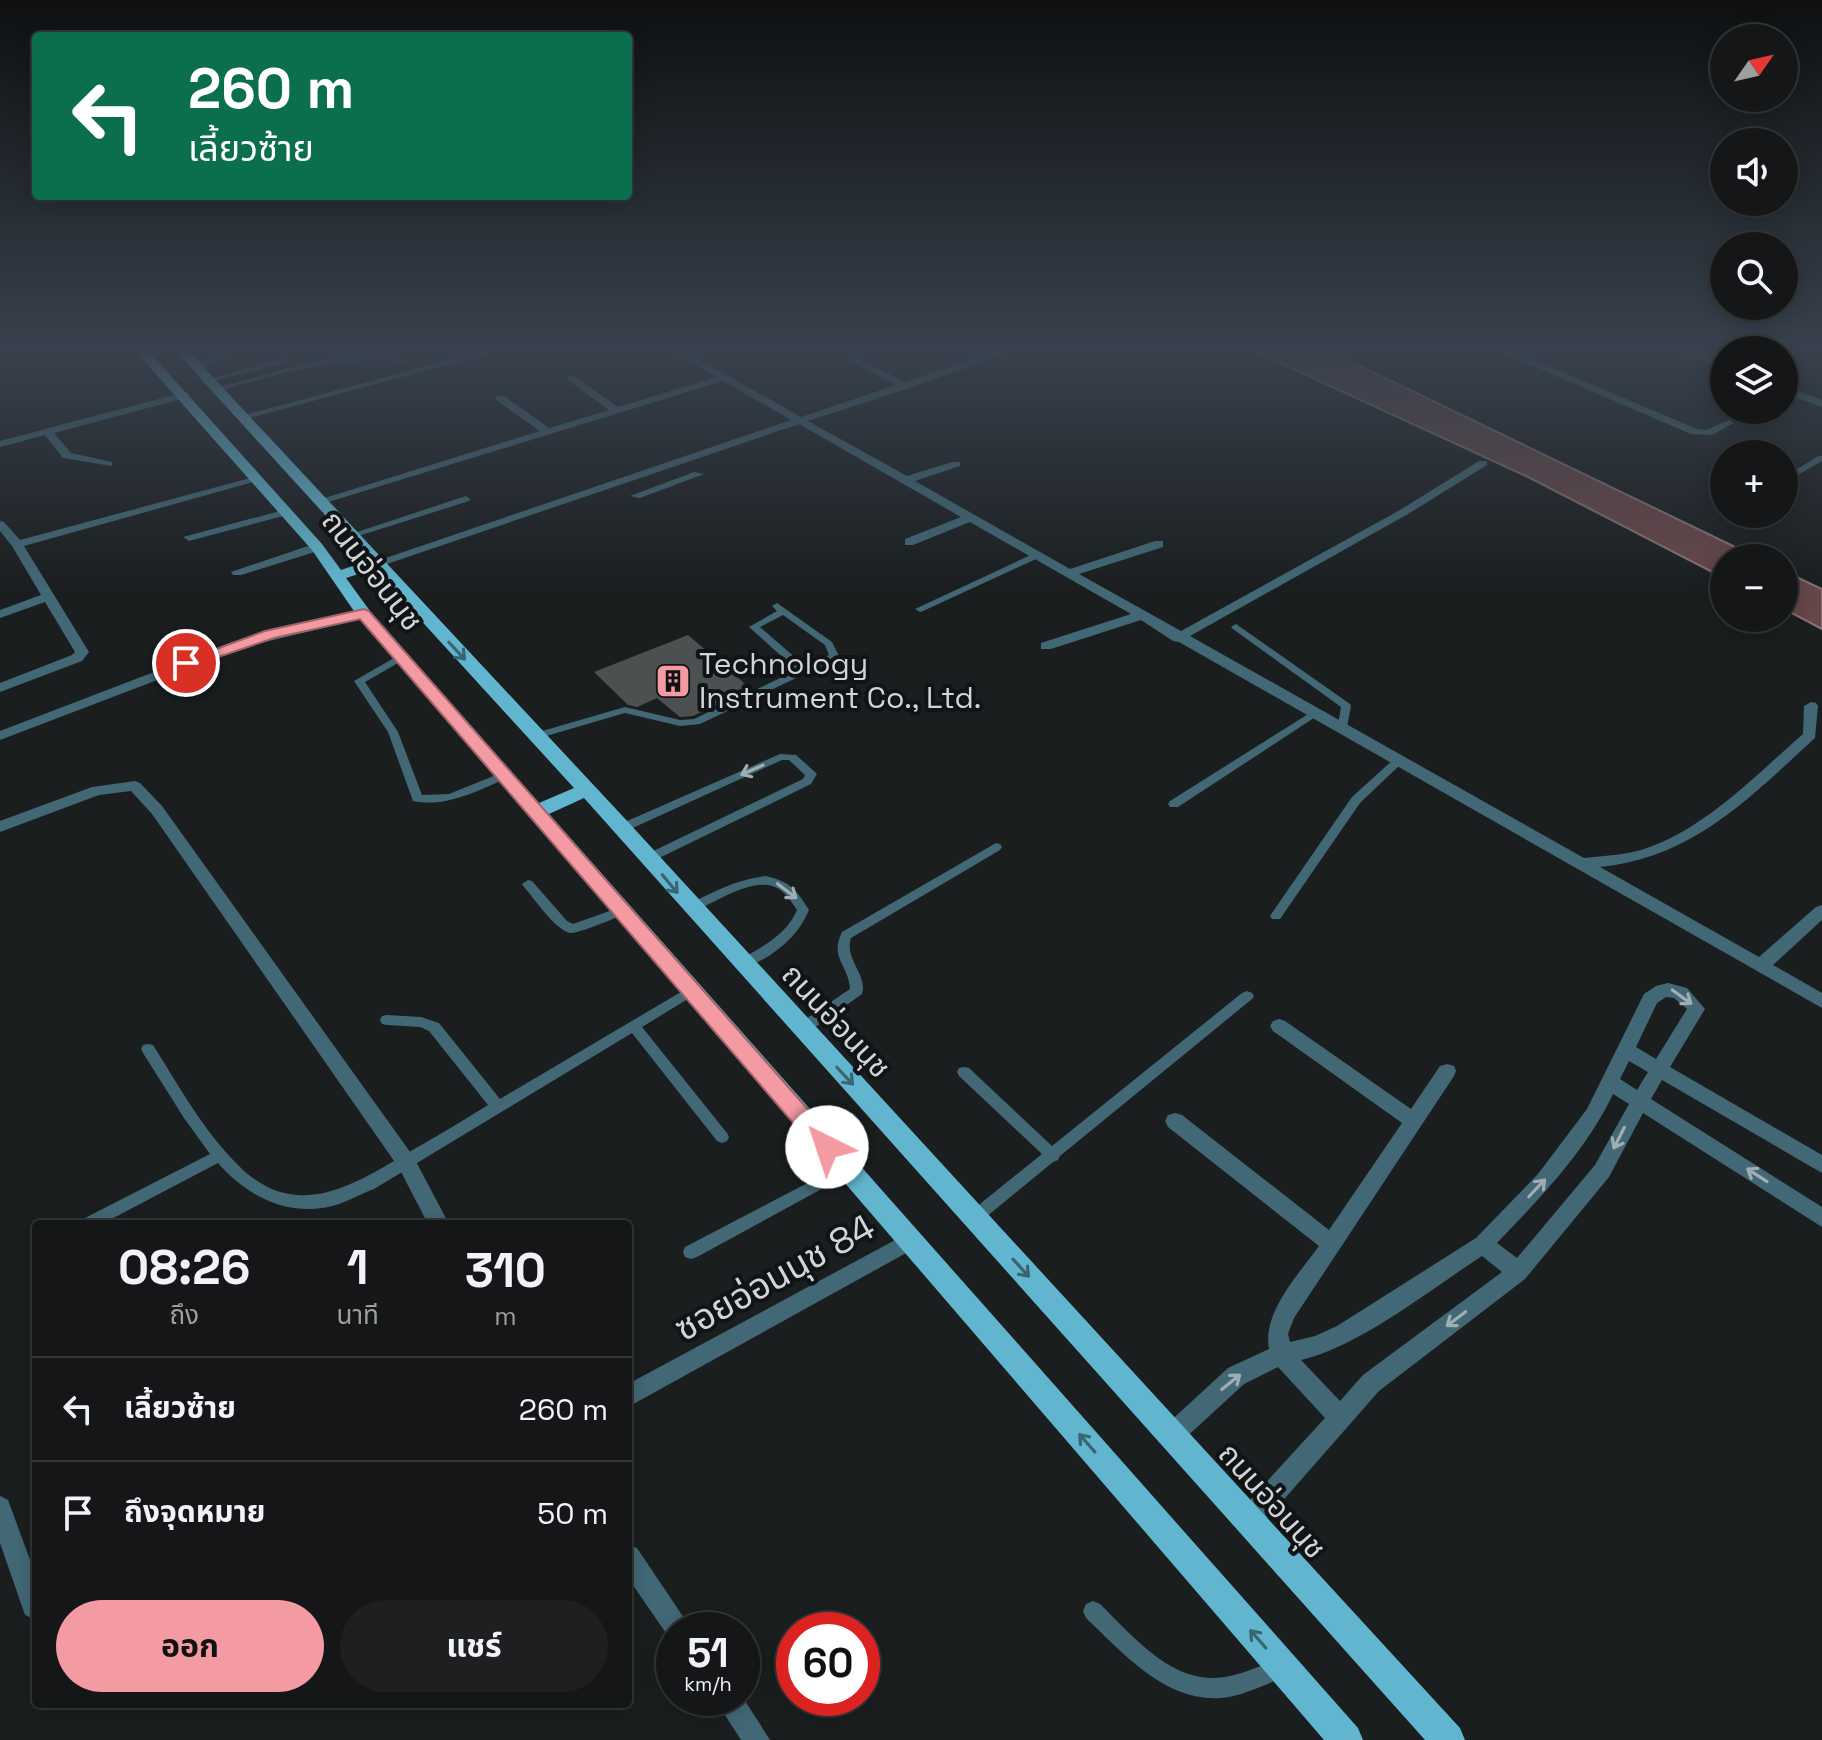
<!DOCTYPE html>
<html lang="th">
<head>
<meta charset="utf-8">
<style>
	:root { --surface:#141617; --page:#1d1f20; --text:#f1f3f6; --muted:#9d9fa1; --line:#333536; --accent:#f49aa2 }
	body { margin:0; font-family:"Space Grotesk","Noto Sans Thai",sans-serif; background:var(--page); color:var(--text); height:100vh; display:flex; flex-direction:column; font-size:30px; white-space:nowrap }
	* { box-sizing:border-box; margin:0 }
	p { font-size:26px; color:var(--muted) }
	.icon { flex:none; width:44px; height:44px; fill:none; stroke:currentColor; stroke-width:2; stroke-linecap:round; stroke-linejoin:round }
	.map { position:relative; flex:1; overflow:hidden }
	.side { position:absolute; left:32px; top:1220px; width:600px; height:488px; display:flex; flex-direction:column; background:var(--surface); border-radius:8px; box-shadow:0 4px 20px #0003,0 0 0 2px var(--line) }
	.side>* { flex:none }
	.banner { position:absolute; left:32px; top:32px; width:600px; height:168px; border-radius:8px; box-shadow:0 4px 20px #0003,0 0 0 2px var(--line); background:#0b6e4f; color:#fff; overflow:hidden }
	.needle { width:52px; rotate:56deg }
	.tools { position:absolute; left:1710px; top:24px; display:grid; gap:16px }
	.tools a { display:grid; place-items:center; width:88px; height:88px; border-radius:50%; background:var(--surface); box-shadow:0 4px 20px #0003,0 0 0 2px var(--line); font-size:40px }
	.speed { position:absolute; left:656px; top:1612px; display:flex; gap:16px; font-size:40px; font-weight:700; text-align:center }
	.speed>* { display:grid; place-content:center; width:104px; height:104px; border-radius:50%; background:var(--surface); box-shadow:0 4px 20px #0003,0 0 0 2px var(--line); line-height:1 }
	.speed small { font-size:20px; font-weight:400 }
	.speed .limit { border:12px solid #d22; background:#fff; color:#111 }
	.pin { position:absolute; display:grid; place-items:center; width:68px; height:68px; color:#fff; margin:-34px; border:4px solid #fff; border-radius:50%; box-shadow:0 2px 8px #0007 }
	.me { position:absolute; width:88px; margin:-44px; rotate:319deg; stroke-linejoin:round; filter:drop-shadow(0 0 6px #0008) }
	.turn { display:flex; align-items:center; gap:28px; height:168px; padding:0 24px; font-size:36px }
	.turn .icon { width:104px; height:104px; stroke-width:2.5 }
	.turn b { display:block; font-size:56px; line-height:68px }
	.eta { display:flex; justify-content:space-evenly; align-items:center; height:136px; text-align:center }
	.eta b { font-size:48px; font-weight:700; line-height:56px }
	.button { display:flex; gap:16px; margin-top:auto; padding:16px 24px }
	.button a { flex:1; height:92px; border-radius:48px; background:var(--accent); color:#111; font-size:32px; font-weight:700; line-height:92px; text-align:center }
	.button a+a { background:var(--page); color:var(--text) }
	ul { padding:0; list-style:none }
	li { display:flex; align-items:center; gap:24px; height:104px; padding:0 24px; border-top:2px solid var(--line) }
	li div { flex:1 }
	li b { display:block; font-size:30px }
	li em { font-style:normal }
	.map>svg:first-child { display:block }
</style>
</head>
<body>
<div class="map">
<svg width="1822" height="1740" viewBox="0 0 1822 1740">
	<rect width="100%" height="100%" fill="#1a1e1f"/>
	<!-- water -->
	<g fill="#664648" stroke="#867172" stroke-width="2">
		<polygon points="1243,346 1319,346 1758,558 1724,558 1724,578 1530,478"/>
		<polygon points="1784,571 1822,589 1822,629 1784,609"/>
	</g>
	<!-- building -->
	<polygon fill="#4c5051" points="688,635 751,689 693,716 680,717 657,698 637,707 628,705 594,672"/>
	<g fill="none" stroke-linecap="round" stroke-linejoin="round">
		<!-- lane -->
		<g fill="#426875" fill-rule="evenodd">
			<polygon points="231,346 240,346 200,370 193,368"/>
			<polygon points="359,355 382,355 408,361 404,363 382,360 335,362 287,372 217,391 213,389 310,362"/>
			<polygon points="285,358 289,360 288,362 209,382 205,380"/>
			<polygon points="1819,456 1822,456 1822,461 1784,483 1784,477"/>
			<polygon points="466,496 470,499 469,501 352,538 349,539 345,536"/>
			<polygon points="1035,553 1040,556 1038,558 923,611 920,612 915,609"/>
			<path d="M777 603 832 642 839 656 838 658 700 724 680 726 625 713 536 739 531 736 532 734 625 707 680 720 694 719 797 670 749 627 777 611 772 606ZM783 615 825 645 829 655 805 666 760 627Z"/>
			<polygon points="1236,624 1350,704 1351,706 1346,732 1338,732 1337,730 1341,707 1233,629 1231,627"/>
			<path d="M401 654 406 657 405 659 365 682 398 732 422 795 449 794 506 771 512 775 510 777C478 790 448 808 413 801L388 732 354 681Z"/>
			<polygon points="1313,711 1317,712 1318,714 1317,716 1178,807 1170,807 1168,804 1170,801"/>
			<polygon points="780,754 796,755 815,772 817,774 811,784 653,861 649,862 643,858 645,855 803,779 805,775 789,760 782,760 626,831 622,832 616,828 618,825"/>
			<polygon points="1398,758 1402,759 1403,761 1402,763 1360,803 1280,919 1272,919 1270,916 1272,913 1352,797 1394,759"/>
			<path d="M996 843 1000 844 1002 847 1000 850 851 938C844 960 868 974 862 994L807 1033 802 1034 797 1033 795 1029 797 1025 850 989C849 965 829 958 842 932Z"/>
			<path d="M766 876C790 882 796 889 809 910 798 938 771 958 743 969L738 967 737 964 738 961C761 947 786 936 797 910 791 901 785 891 775 887 753 877 715 902 695 911L691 912 685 908 687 905C713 892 737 879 766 876Z"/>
			<path d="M528 880 532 881 567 921 573 924 621 907 627 911 625 914C615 918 578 934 570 933 555 930 534 898 524 887L522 884Z"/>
			<path d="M691 986 696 988 698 991 696 994 642 1027 727 1133 729 1137 727 1141 722 1143 717 1141 632 1033 374 1189C360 1194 344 1204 328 1207 285 1216 246 1195 218 1163L102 1224H80L83 1219 210 1154 184 1118 143 1053 141 1049 143 1045 148 1044 153 1045C179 1086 203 1130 238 1165 295 1223 352 1186 409 1152 436 1137 462 1121 488 1105L429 1031 420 1027 387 1025 382 1024 380 1020 382 1016 387 1015 421 1017 439 1023 500 1099Z"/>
			<polygon points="1247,991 1252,993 1254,996 1252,999 1060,1156 1058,1160 1053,1162 980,1222 975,1224 970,1222 967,1217 970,1212 1042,1154 959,1076 957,1072 959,1068 964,1067 969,1068 1052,1146 1242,993"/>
			<polygon points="846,1163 851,1165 853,1169 851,1173 697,1257 691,1259 685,1257 683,1252 685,1247"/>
			<path d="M1093 1601 1100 1604C1133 1636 1173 1686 1225 1677 1244 1674 1261 1665 1279 1659L1286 1662 1289 1669 1286 1676C1266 1684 1243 1696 1221 1698 1165 1702 1123 1653 1086 1618L1083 1611 1086 1604Z"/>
		</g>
		<!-- street -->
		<g fill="#426875" fill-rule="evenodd">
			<polygon points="500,346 517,346 246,419 237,417"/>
			<path d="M664 346H676L801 417 896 385 848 360V356H854L905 382 1010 346H1025L910 388 808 421 907 476 952 462H960V466L915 481 1070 569 1155 541H1163V547L1079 574 1181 631 1400 510 1479 461H1487V465L1408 514 1190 636 1584 858C1604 856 1625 855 1644 849 1705 829 1756 775 1803 734L1804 706 1811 702 1816 703 1818 706 1815 738C1748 799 1694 857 1600 867L1759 957 1816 907 1822 905V920L1773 965 1822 993V1008L1179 642 1173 641 1141 620 1051 649H1041V643L1131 614 970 522 913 545H905V539L961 517 799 424 378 567H370L368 564 791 420 723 381 322 504 312 502 540 431 496 400V396H504L549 428 609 410 568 380V376H574L618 407 716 377Z"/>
			<polygon points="1486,346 1500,346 1697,429 1706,430 1729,420 1734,423 1712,435 1691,434"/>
			<polygon points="1664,346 1678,346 1724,364 1724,370"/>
			<polygon points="1784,386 1822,400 1822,407 1784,393"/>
			<polygon points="185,392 189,393 189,397 54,433 71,453 112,462 112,466 63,458 45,435 0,447 0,441"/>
			<polygon points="694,472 704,474 640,498 630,496"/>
			<polygon points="254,477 264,479 24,546 89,652 82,661 0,692 0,683 72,655 75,652 45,602 0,618 0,610 41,595 12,546 0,531 0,521 4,522 20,540"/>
			<polygon points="287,509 293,512 291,514 189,541 183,537"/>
			<polygon points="317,543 321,544 321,550 241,575 233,575 231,572"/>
			<polygon points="364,610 370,614 369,617 244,647 0,740 0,731 235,641"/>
			<polygon points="135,781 140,783 162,806 413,1156 449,1224 428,1224 399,1168 152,814 131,791 99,795 0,832 0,821 92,787"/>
			<path d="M1668 983 1687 988 1705 1009 1670 1067 1822 1155V1173L1662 1080 1651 1099 1822 1207V1227L1643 1113 1609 1177 1525 1279 1379 1391 1257 1530 1248 1533 1239 1530 1236 1521 1239 1512 1325 1418 1278 1367 1244 1384 1181 1442 1173 1445 1165 1442 1161 1434 1165 1426 1228 1368 1269 1349C1262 1312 1299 1274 1319 1246L1168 1127 1165 1121 1168 1115 1175 1113 1182 1115 1329 1230 1402 1123 1273 1031 1270 1026 1273 1021 1279 1019 1285 1021 1411 1109 1440 1066 1447 1064 1454 1066 1456 1071 1454 1076 1294 1318 1288 1334 1290 1342 1315 1336 1337 1326 1476 1238 1538 1174 1587 1109 1644 994 1656 986ZM1666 997 1674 998 1687 1009 1656 1059 1636 1047 1657 1003ZM1629 1061 1648 1072 1637 1090 1620 1079ZM1613 1094 1629 1104 1595 1165 1517 1258 1497 1243C1541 1197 1586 1151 1613 1094ZM1482 1256 1502 1272 1363 1375 1340 1401 1301 1360C1359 1347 1431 1289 1482 1256Z"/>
			<polygon points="910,1232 917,1235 920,1241 917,1247 628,1407 628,1384"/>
			<polygon points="0,1496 8,1500 36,1576 34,1619 25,1615 0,1543"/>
			<polygon points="628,1545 637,1548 692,1630 674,1630 674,1641 670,1639 628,1578"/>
			<polygon points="742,1696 770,1740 741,1740 714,1698"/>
		</g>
		<!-- primary -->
		<path fill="#62b5cf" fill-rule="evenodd" d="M131 346H144L322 544 341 570 367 561 171 346H184L629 823 1460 1728 1465 1740H1425L584 798 549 814 1358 1728 1363 1740H1324L358 617 312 550ZM374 569 574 788 539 803 370 611 346 578Z"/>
	</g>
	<!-- one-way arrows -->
	<defs><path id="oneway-shaft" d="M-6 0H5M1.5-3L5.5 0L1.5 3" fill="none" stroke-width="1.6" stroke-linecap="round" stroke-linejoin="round" transform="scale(2)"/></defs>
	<g stroke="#3a6472">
		<use href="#oneway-shaft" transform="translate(457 651) rotate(47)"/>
		<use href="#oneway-shaft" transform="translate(670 884) rotate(50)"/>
		<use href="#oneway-shaft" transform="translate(845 1076) rotate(47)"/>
		<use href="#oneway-shaft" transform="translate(1021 1268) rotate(48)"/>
		<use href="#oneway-shaft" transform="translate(1087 1443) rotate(-131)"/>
		<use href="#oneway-shaft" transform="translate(1258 1639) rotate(-131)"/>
	</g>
	<g stroke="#a0aeb3">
		<use href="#oneway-shaft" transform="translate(752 770) rotate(156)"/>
		<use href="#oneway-shaft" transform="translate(787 891) rotate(37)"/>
		<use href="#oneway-shaft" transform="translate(1682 997) rotate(36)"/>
		<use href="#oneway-shaft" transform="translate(1619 1138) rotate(117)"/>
		<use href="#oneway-shaft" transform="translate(1757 1175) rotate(-147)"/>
		<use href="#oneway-shaft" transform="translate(1537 1188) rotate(-47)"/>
		<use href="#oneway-shaft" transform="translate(1456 1319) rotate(143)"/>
		<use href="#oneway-shaft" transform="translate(1231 1382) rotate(-39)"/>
	</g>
	<!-- sky -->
	<linearGradient id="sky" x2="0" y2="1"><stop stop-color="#0e1011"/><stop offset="0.59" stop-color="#38414d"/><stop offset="1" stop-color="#38414d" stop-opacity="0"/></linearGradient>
	<rect width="1822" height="590" fill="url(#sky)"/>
	<!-- route -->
	<polygon fill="#f49aa2" stroke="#9f6469" stroke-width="2" points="364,609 369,611 835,1140 838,1147 835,1153 819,1153 360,619 274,638 186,668 178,663 265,631"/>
	<!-- icons -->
	<defs>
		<g id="building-square" transform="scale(1.8)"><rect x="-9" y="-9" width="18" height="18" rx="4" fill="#f49aa2" stroke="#111416"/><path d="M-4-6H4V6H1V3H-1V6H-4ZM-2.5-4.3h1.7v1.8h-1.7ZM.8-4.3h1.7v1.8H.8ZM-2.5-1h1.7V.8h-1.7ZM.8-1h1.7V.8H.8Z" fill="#111"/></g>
	</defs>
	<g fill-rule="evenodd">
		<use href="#building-square" x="673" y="681"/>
	</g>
	<g text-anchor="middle" stroke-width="8" stroke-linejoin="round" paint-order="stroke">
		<!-- street labels -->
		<g font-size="30" fill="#d2d4d5" stroke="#111416">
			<text transform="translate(372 571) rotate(52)" y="10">ถนนอ่อนนุช</text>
			<text transform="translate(836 1021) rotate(47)" y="10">ถนนอ่อนนุช</text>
			<text transform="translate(1272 1501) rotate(48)" y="10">ถนนอ่อนนุช</text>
		</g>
		<!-- poi labels -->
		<g font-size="30" fill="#d2d4d5" stroke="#111416" text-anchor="start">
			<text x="699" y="674">Technology<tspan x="699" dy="34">Instrument Co., Ltd.</tspan></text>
		</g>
		<!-- near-street labels -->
		<g font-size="36" fill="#d2d4d5" stroke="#111416">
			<text transform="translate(774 1277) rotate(-29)" y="13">ซอยอ่อนนุช 84</text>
		</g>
	</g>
</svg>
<div class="tools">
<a><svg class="needle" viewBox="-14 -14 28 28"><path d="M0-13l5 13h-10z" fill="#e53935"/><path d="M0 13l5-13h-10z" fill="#9d9fa1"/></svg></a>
<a><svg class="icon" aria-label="sound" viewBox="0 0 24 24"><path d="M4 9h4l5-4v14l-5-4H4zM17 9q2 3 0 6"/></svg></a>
<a><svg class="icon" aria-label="search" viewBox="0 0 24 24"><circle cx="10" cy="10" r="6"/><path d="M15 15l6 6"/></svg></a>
<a><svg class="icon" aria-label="layers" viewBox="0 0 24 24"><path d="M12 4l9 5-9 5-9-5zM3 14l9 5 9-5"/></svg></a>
<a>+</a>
<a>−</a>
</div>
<div class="speed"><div>51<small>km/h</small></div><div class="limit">60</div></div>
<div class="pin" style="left:186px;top:663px;background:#d93025"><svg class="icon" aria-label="arrive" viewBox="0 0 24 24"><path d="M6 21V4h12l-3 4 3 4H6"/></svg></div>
<svg class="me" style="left:827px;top:1147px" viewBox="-20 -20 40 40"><circle r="19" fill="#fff"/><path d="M0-13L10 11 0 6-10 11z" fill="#f49aa2"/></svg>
<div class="banner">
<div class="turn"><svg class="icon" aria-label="left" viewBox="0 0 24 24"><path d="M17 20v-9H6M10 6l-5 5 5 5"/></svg><div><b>260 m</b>เลี้ยวซ้าย</div></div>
</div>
<section class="side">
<div class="eta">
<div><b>08:26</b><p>ถึง</p></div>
<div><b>1</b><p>นาที</p></div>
<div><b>310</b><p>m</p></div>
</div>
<ul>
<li><svg class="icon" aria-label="left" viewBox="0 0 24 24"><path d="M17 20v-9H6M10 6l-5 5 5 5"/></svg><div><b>เลี้ยวซ้าย</b></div><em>260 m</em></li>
<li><svg class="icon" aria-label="arrive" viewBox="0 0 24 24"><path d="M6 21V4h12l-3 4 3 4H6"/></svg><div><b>ถึงจุดหมาย</b></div><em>50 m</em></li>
</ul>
<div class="button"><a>ออก</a><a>แชร์</a></div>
</section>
</div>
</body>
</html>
